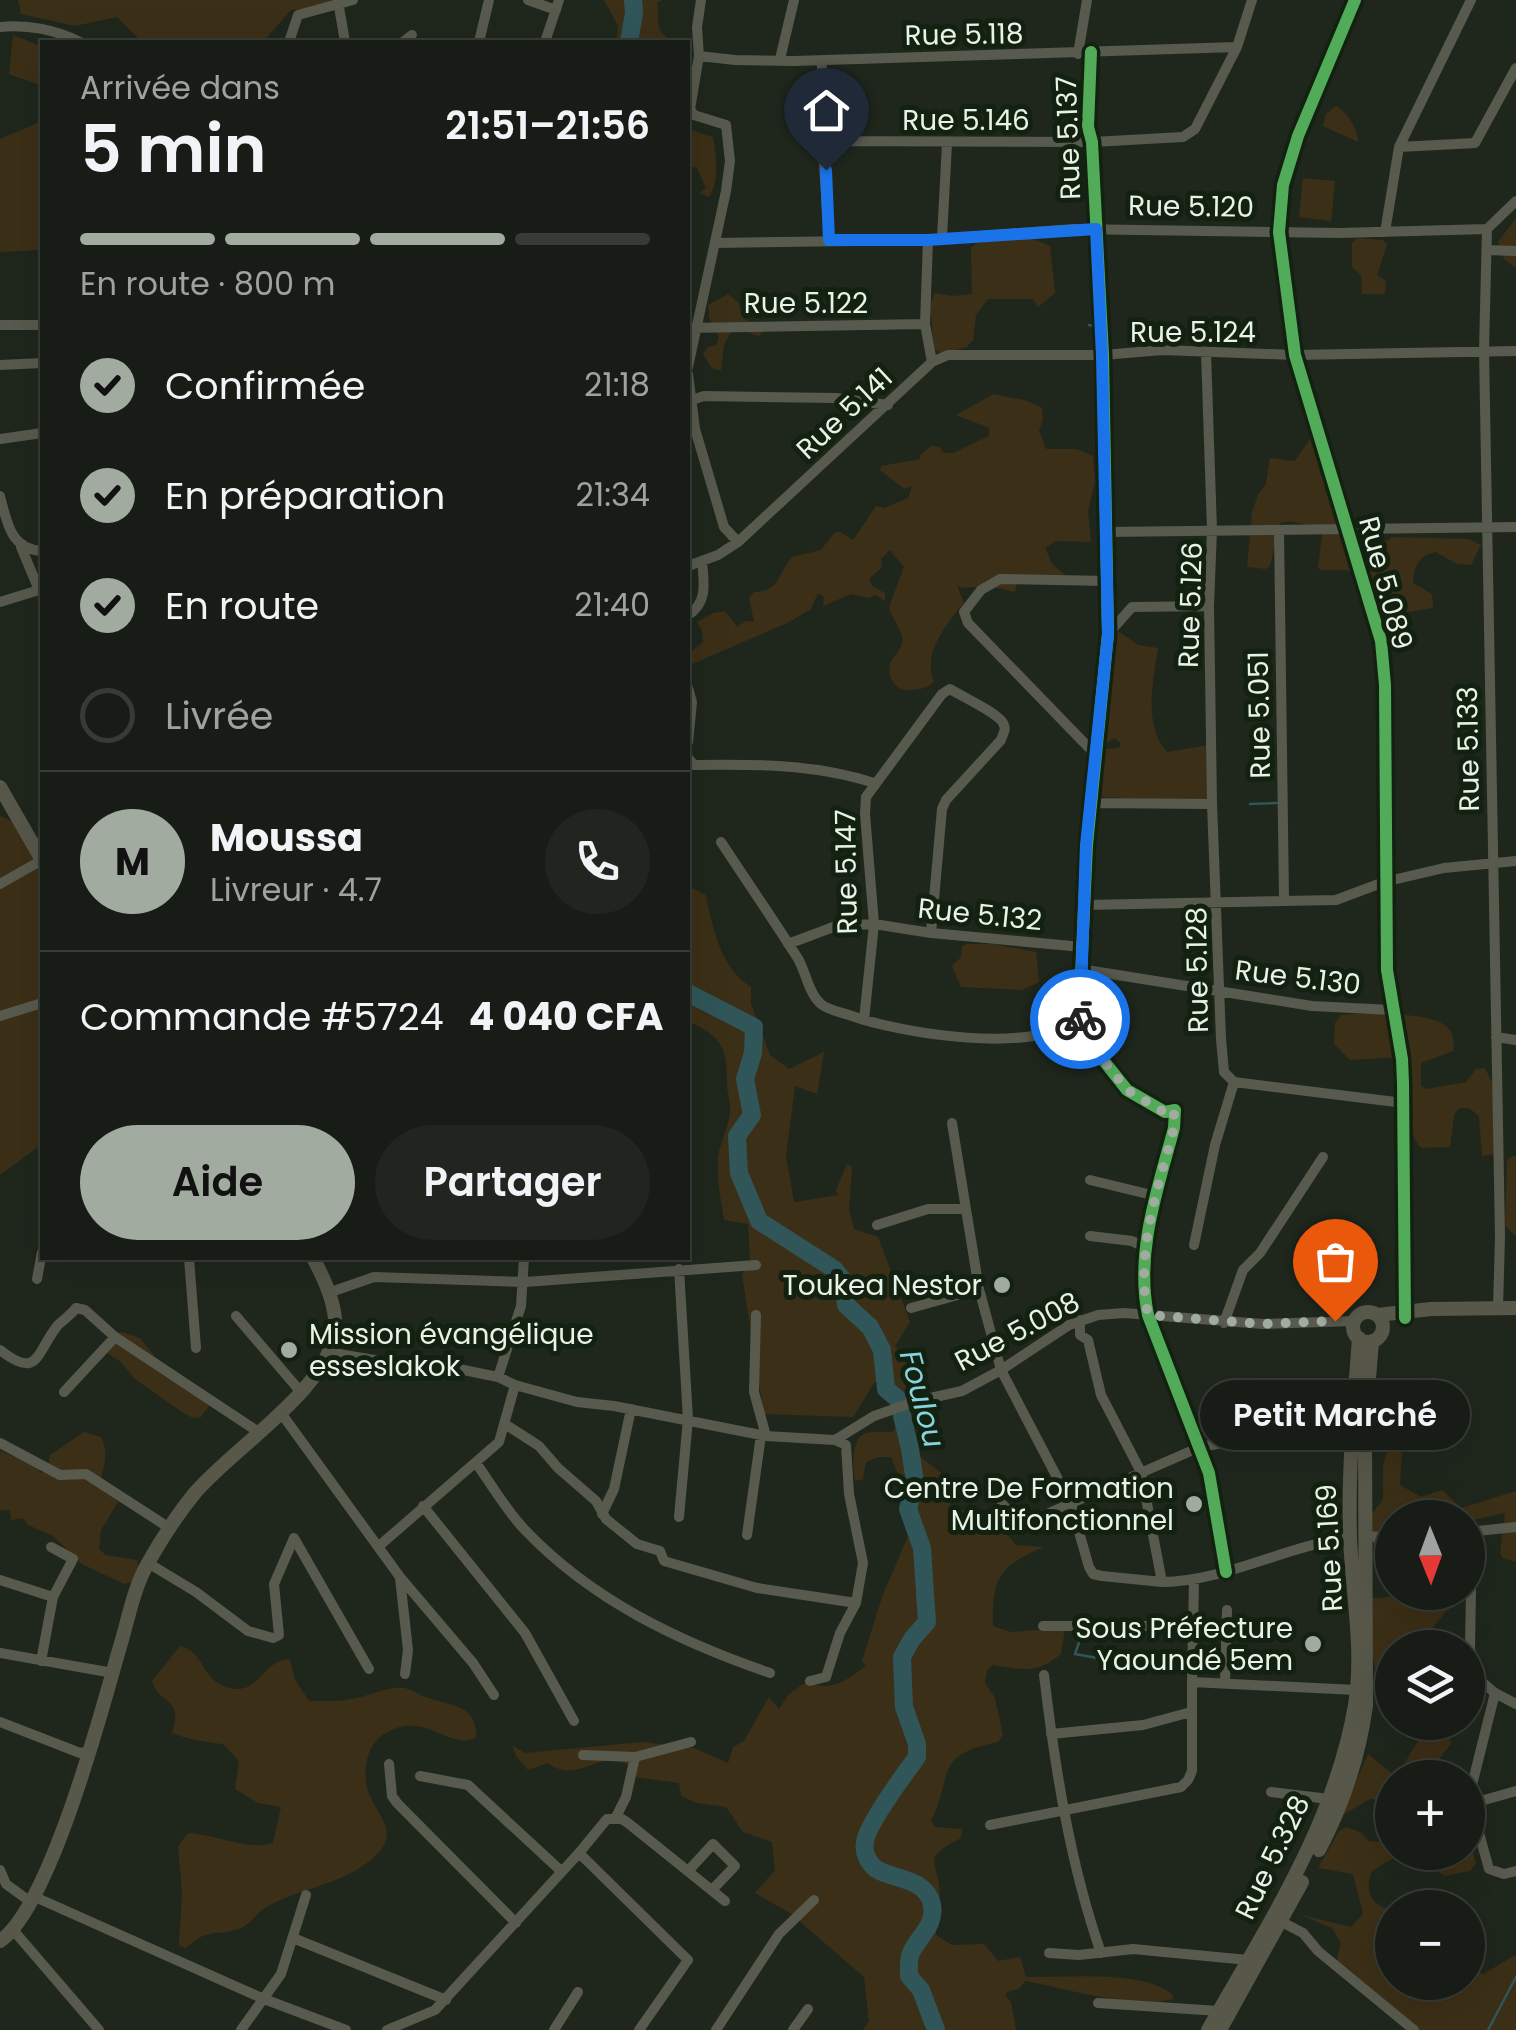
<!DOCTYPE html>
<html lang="fr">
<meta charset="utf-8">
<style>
:root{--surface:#171d16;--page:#20261f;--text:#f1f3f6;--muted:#9ea2a1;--line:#363b35;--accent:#a2aba0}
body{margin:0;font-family:Poppins,sans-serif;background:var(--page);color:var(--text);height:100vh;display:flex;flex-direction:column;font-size:38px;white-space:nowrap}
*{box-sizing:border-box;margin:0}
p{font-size:32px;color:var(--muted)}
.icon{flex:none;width:55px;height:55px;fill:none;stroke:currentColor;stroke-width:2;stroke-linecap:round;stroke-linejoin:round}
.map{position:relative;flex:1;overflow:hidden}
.panel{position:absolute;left:40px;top:40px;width:650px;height:1220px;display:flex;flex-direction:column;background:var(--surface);border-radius:0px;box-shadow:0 10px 40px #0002,0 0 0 2px var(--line)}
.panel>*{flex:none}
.needle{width:65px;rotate:179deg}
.tools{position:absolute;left:1375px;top:1500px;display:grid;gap:20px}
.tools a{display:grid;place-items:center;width:110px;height:110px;border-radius:50%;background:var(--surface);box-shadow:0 10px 40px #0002,0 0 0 2px var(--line);font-size:50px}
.pin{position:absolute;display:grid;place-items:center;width:85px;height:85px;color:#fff;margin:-102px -42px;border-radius:50% 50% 50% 0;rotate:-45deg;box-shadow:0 0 10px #0007}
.pin .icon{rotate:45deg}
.courier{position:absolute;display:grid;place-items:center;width:100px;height:100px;margin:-50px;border:8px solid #1a73e8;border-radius:50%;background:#fff;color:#222;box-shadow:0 2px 12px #0007}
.bubble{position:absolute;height:70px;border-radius:35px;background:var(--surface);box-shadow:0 10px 40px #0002,0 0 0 2px var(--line);font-size:32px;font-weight:600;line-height:70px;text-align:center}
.head em{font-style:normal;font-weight:600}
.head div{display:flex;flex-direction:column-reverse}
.head{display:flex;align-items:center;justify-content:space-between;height:170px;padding:0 40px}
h1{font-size:65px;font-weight:600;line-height:75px}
.bar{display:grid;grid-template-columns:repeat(4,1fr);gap:15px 10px;align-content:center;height:120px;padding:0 40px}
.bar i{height:12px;border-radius:8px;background:var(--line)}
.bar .current{background:var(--accent)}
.bar p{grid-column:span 4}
.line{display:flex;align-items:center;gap:25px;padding:0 40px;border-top:2px solid var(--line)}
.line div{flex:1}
.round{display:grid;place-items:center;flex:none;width:105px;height:105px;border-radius:52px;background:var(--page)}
ol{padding:0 40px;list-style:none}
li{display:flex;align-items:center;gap:30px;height:110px}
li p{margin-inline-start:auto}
li .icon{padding:10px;border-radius:50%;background:var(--accent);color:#111;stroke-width:4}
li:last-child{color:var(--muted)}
li i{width:55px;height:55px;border:5px solid var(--line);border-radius:50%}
.action{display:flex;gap:20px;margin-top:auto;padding:20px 40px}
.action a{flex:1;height:115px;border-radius:60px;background:var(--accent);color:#111;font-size:40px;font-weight:600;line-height:115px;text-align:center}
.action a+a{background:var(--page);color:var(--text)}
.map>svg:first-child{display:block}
.green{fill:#3c2f17}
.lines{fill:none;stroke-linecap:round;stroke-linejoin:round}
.stream{stroke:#30565a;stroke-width:2.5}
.river{stroke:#30565a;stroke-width:18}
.street{stroke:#585a4e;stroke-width:10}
.secondary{stroke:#57584a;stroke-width:14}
.cycleway-casing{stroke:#132110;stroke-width:19}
.cycleway{stroke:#51ab58;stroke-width:12}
.done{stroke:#a2aba0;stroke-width:10;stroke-dasharray:0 18}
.route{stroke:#1a73e8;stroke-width:12}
.poi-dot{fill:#a2aba0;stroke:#132110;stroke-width:4}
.labels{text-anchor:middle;stroke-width:10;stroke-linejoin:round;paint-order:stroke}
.street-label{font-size:28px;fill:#e8f2e6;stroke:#132110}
.poi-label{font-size:28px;fill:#e8f2e6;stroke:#132110;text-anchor:end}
.water-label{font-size:30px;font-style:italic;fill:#87d4de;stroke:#132110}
</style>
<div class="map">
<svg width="1516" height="2030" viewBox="0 0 1516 2030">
<rect width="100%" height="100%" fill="#1f271d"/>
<path class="green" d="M18,0H335L337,6L291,10L263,42H142L117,17L75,26L21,14Z
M604,0H662L657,3C661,22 651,27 673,42H616L618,26Z
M13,35L42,47V86L9,74Z
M1336,106C1346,110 1359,131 1358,142L1323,126L1326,114Z
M42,121V250L0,252V139Z
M688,129L713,137C716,156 720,180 709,197L699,193L706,188L697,168L688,166Z
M1303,178L1335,181L1331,221L1299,217Z
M1516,218V268L1504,259L1498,242Z
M1357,238L1383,240L1387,245L1377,275L1386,281L1385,294H1362L1361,275L1352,267V243Z
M981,239H1033L1050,246L1055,293L1038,307L1033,299H988L976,315L973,340L967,347L941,354L934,348L930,305L935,293L953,296L972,294L971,248Z
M728,294L738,302L743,318L765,330L759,336L733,327L724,345L721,371L712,368L703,354L707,347L716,345L719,337L709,318L708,305Z
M994,394C1014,400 1020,396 1042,408L1043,420L1039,430L1046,449H1077L1093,456L1095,482L1088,511L1091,542L1056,541L1045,548L1053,565L1065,575L1017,584L1015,592L989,586L962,588L957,585L964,603C946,625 922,652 934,682C927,688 922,689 912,690C898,692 887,680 890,665C893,654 905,649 902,636C899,625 891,617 889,607L904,567L890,550L881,559L882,567L869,579L872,586L885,593V601L875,595L868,598L851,594L823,606L824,597L818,593L811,609L789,622L688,666V654L703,642L702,631L697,622L713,613L725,611L737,627L746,621L754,622L749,597L754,592C779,592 778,574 792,557L821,550L834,533L840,532L853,540L876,506L884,508L908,498L912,486L904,489L880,470L881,466L920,459L921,454L931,446L939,447L944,453H953L989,436V428L956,415Z
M1310,439L1314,441L1330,479L1366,538L1387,541L1392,537L1469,539L1481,545L1471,565L1457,564L1436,552C1418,555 1414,567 1413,583L1432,594L1433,608L1389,615L1371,580L1345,570H1321L1318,568L1322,535C1310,525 1295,519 1280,523L1270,566L1266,569L1247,567L1252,512L1258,495L1266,484L1270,458L1295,461Z
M1118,631L1138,645L1158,648C1153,679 1143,727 1167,752L1208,745L1207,801L1100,797L1097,791L1096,755L1102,749L1119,748L1121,744L1115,738L1107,743L1100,740C1106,731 1109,717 1107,707L1096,701L1098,683L1105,680L1110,645Z
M0,816L23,826L42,865L38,878L42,898V1043L40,1044L42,1144L0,1175Z
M688,886L706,895C712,926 721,969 751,987V1004L770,1055L789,1069L824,1052L817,1094L795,1086L786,1156L794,1202L839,1195L836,1190L847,1164L852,1167L849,1210L854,1229L878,1237L910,1322L895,1346L927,1383L930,1392L919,1400L913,1435L916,1453L946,1477L952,1509L988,1513L1016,1545L1044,1547C998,1566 992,1578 993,1626L1011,1632L1065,1628L1061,1654C1037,1674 1023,1670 993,1665L987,1670L985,1683L995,1698L1003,1735L998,1742C933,1755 954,1774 931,1821L935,1827L962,1829L961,1838C920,1859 938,1859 940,1895C940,1909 935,1920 936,1935L952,1945L984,1944L998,1961L1020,1957L1026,1977C1065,1978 1143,1969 1173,1995V1999C1134,2010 1066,1988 1025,1981L1019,1989L1007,1992L1005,1995L1011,2002L1016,2030H863L869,2021L864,1977L790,1913L755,1893L775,1870L772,1842L743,1832L726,1807L697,1803L681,1796L679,1783L626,1776L628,1765C602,1747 577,1786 548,1763L528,1770L516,1756L512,1745L525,1753L643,1742L694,1748L728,1763L733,1747L744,1741L769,1697L779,1709L789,1694L806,1682C834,1692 843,1682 866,1666L862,1661L882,1597L911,1529L910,1504L891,1457H878L866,1462L863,1479L855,1481C853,1468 850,1439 866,1433C872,1431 885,1432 892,1432L918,1400L881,1380L874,1383L853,1417L764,1414L742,1275L750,1260L748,1224L724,1220C721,1200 716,1178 718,1157C720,1142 729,1127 730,1111C731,1101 726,1090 727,1080C727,1044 719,1036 688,1021Z
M967,944H993L1036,952L1039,982L1022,990L961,987L952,966L961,957L962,946Z
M1341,1015C1363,1013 1425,1012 1443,1024C1453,1030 1455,1041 1453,1051L1421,1063V1086L1426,1089L1466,1082L1476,1069L1485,1068L1494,1087V1154L1482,1156L1479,1116L1469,1108H1459L1454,1115L1450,1147L1421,1148C1402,1125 1404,1086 1400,1057L1350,1060L1334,1044L1335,1023Z
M1513,1156H1516V1236L1505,1226L1507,1160Z
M122,1332L140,1338L160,1363L209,1398V1406L201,1417L193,1418L185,1414L135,1379L121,1362L107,1353L114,1333Z
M84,1432L101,1437C109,1451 104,1468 99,1484L118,1502L101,1530L99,1548L105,1555L137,1560L139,1568L132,1582L124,1584L82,1564L53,1536L28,1525L23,1518L11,1520L10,1510H0V1451L33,1464L41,1473L48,1468L50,1455Z
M1388,1447L1402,1453L1400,1485L1421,1497L1442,1490L1461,1508L1516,1491V1562L1503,1558L1500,1553L1505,1513L1468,1521V1518H1392V1546H1374L1365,1522L1383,1500V1466Z
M1435,1593H1461L1417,1647L1392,1648V1674L1375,1668L1362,1607L1366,1599Z
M180,1646C207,1652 200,1685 235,1689C260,1691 265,1659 290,1659L295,1680L309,1701C325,1701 342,1702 357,1698C370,1695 383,1689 396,1688C409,1686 415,1693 426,1697C447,1706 478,1703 476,1737C453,1753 424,1708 384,1734C365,1746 361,1776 370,1796C378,1815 397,1831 380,1851C350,1885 301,1886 265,1908C256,1913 251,1924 241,1928C218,1937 207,1927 186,1948L179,1945L182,1892L178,1846L188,1833C216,1834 245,1851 273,1843L281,1807L258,1803L235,1789L239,1761L223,1744C210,1743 183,1738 172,1733C184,1695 160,1707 152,1681Z
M1423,1723H1447L1451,1744L1425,1777L1392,1778V1802L1370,1799L1341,1816L1368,1754L1394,1775L1403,1766L1424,1730Z
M1346,1827L1360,1832L1369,1841L1392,1843V1852H1468V1835L1476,1863L1470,1871L1445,1876L1423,1863L1398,1855L1372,1871C1364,1890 1370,1906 1392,1910V1982H1468V1959L1475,1971L1483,1974L1516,1955V2030H1418L1336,1963L1341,1943L1332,1928L1301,1915L1351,1927L1363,1914L1353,1874L1318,1868L1339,1831Z"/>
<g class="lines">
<path class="stream" d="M1089,325L1098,327
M1250,804L1277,803
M1087,1621L1104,1620
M1084,1628L1075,1654L1097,1658
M1488,2030L1516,1977"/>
<path class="river" d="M629,42L634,13L633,0
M688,993L754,1027L753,1053L745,1079L752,1115L737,1136L739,1173L759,1221L834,1269L843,1280L846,1305L870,1327L882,1350L886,1389L898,1399L910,1449L915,1482L908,1509L922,1548L927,1622L912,1639L902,1657L904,1707L917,1744V1757C906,1772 867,1824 865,1842C863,1852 868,1863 876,1869C894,1880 927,1878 932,1905C936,1925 918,1937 911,1953C908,1960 909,1969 909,1976L921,1990L936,2030"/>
<path class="street" d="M528,0L556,10
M701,0L697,27L699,56L735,60L794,61L1237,47L1252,0
M338,1L345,42
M0,27C27,24 57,30 80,42
M289,42L298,15L353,0
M403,42L412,35
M479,42L489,0
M545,42L559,0
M1091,52L1088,127L1092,142L1103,355L1108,634L1087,845L1079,1019L1088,1041L1127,1090L1165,1112L1175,1110L1174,1128C1158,1188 1135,1252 1148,1315L1209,1473L1226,1572
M1078,54L1087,0
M780,59L794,0
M822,61L821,119L829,240
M823,141L1092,142L1183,137L1195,129L1237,47
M1399,147L1471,0
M1385,232L1399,147L1475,143L1516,68
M942,238L947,143
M715,243L928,240L1074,229L1340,233L1487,229
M1487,250L1516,251
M0,325H42
M688,328L925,324
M1206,353L1212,530L1209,606L1212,804
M932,362L948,355H1103L1163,350L1295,355L1516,351
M0,365L42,363
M688,367L726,191L730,161L726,125L694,115L690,109L699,56
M688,374L695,429L724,527L738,542
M689,401L704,396L836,398L888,405
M0,439L42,433
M0,496C7,522 10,549 42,551
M1279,530L1284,899
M1107,532L1516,527
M688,566L718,555L738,542L932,362L925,324L928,240
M0,602L39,590L21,547
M688,615C708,603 704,582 702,561
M1109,633L1132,607L1209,606
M688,688L692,702L688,742
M1094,753L968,623L964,612L981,590L1000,579L1108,581
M688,758L694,765C754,764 817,764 874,783
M1091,803L1212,804L1221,1039L1224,1072L1234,1082L1404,1103
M721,842C746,880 772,918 797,957C806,971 808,993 821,1004C828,1010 840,1012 849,1015C902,1034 1033,1055 1079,1019
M0,884L42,860
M1084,905L1336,900L1384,882L1444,868L1516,861
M788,944L836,926L874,924L931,933L1082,947
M1080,969L1312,1006L1391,1010
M0,1016L42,1003
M864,1020L874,924L865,814L866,797L942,694L950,689C961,696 998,713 1003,723C1007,730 1003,733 1001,740L946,800L942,809L931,933
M1496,1037L1516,1040
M952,1123L979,1289L1001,1370L1071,1504L1089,1567L1093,1574L1102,1576L1162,1582
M1090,1180L1156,1196
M877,1225L928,1209H964
M1090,1236L1132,1241L1146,1248
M1194,1245L1215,1145L1234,1082
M189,1258L196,1348
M37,1279L42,1252
M328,1293L374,1277L525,1282L756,1265
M911,1308L979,1289
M1498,1309L1500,1236L1484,350L1487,229L1516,201
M756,1315L754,1392L766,1436
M236,1316L300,1391
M1080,1320V1335L1088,1340L1101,1395L1141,1472L1162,1582C1228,1581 1286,1545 1350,1538
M1224,1323L1243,1270L1260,1253L1323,1157
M0,1350C39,1381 36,1352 58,1325C64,1319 71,1315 76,1308L85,1310L115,1337L257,1431
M327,1352L392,1363L449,1367L498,1377L515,1385L577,1402L614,1406L766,1436L835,1440L874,1416L917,1401L962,1391L1001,1370L1069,1325L1098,1315L1124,1313L1263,1324L1354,1321
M498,1377L521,1306L524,1258
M64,1392L115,1337
M281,1413L400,1577L473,1663L494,1695
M505,1424L539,1446L558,1468L596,1501L606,1519L637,1544L660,1551L664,1561L757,1588L856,1603
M0,1443L60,1475L86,1474L171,1529
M476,1463C492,1485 507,1512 526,1531C593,1601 680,1642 770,1673
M1002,1504L1014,1516L1033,1520L1200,1447L1285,1432L1352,1430
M423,1506L525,1633L574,1721
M602,1514L614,1489L631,1409
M679,1517L688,1419L679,1269
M1468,1532L1516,1527
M1472,1532L1470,1648L1474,1675L1495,1693L1516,1704
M747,1535L761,1435
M1364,1537L1392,1536
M379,1546L499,1442L515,1385
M148,1563L196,1592L248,1631L273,1638L279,1635L274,1584L294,1538L369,1669
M400,1578L408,1650L405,1674
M0,1580L53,1597
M1194,1580L1192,1682L1356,1690
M1043,1626H1191
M0,1653L113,1673
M41,1661L53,1597L73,1559L51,1547
M1044,1675C1055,1768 1070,1864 1101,1953
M810,1681L826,1677L840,1633L856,1603L863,1563L849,1494L846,1445L835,1440
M1225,1682L1227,1610
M1495,1693L1469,1797L1489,1869L1504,1874L1516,1871
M0,1722L80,1753L87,1752
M1051,1734L1143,1725L1191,1712
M583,1755L635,1757
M389,1764L392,1796L397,1803L516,1923
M420,1776L468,1785L561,1871
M1271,1792L1329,1799
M1470,1804L1516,1791
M615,1819L626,1797L635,1757L691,1742
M990,1825L1181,1787L1188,1780L1192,1771V1682
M579,1853L688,1960L639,2030
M0,1870L6,1884L32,1903
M689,1870L713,1844L735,1866L712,1890
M35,1897L264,1999L346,2030
M1280,1921L1303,1933L1318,1951L1414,2030
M14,1931L99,2030
M293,1938L446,2000
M1049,1953L1079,1955L1133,1949L1248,1960
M1098,2003L1219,2011
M241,2030L281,1974L306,1895
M387,2030L435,2010L579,1853L607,1819H622L628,1823L725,1901
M554,2030L578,1992
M716,2030L779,1934L814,1900
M793,2030L808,2009"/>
<path class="secondary" d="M1355,0L1298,136L1283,185L1279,232L1295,355L1381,641L1385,685L1387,970L1402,1059L1403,1083L1405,1318
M0,787L42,860
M1353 1327a15 15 0 1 1 30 0a15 15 0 1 1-30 0Z
M1377,1315L1431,1309L1516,1308
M1319,1850C1343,1805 1359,1756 1366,1706L1365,1428L1372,1341
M0,1941C50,1907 101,1713 119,1650C128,1621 133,1589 148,1563C161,1540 177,1515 194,1494C231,1449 330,1389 335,1329C337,1305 324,1278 313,1258
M1208,2030C1267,1926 1335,1824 1355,1705C1364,1649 1352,1593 1350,1537C1348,1470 1354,1404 1359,1338
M1220,2030L1302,1882"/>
<defs>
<path id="cycleway" d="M1355,0L1298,136L1283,185L1279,232L1295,355L1381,641L1385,685L1387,970L1402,1059L1403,1083L1405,1318
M1091,52L1088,127L1092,142L1103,355L1108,634L1087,845L1079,1019L1088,1041L1127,1090L1165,1112L1175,1110L1174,1128C1158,1188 1135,1252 1148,1315L1209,1473L1226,1572"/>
</defs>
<use href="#cycleway" class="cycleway-casing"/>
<use href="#cycleway" class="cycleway"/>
</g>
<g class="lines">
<path class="done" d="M1080,1019L1088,1041L1127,1090L1164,1112L1174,1110V1128C1158,1188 1135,1252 1148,1315L1262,1324L1335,1321"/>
<path class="route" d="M826,170L829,240H928L1096,229L1102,356L1108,634L1086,845L1080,1019"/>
</g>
<g class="poi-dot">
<circle cx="1002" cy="1285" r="10"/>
<circle cx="289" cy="1350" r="10"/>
<circle cx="1194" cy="1504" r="10"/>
<circle cx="1313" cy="1644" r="10"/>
</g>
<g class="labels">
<g class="street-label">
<text transform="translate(964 34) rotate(-1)" y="10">Rue 5.118</text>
<text x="966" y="130">Rue 5.146</text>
<text transform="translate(1068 138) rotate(-92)" y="10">Rue 5.137</text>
<text transform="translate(1191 206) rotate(1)" y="10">Rue 5.120</text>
<text x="806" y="313">Rue 5.122</text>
<text x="1193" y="342">Rue 5.124</text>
<text transform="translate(844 413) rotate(-43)" y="10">Rue 5.141</text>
<text transform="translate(1386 583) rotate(75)" y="10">Rue 5.089</text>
<text transform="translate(1190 605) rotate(-88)" y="10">Rue 5.126</text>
<text transform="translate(1259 715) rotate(-91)" y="10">Rue 5.051</text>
<text transform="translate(1468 749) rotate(-91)" y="10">Rue 5.133</text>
<text transform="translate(846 872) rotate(-91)" y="10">Rue 5.147</text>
<text transform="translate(980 914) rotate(6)" y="10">Rue 5.132</text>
<text transform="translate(1197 970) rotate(-91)" y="10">Rue 5.128</text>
<text transform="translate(1298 977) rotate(7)" y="10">Rue 5.130</text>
<text transform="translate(1017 1331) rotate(-28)" y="10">Rue 5.008</text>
<text transform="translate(1329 1548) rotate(-93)" y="10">Rue 5.169</text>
<text transform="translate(1272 1857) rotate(-64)" y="10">Rue 5.328</text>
</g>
<g class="poi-label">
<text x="982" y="1295">Toukea Nestor</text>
<text x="309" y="1344" text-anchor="start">Mission évangélique<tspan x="309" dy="32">esseslakok</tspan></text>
<text x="1174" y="1498">Centre De Formation<tspan x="1174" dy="32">Multifonctionnel</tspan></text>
<text x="1293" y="1638">Sous Préfecture<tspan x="1293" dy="32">Yaoundé 5em</tspan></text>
</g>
<g class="water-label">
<text transform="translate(922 1399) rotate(75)" y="10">Foulou</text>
</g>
</g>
</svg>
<div class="tools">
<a><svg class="needle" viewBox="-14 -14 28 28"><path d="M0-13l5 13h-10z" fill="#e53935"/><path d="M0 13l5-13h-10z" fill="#9ea2a1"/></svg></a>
<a><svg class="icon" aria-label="layers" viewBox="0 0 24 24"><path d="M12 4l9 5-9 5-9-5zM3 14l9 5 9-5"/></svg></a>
<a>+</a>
<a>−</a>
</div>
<div class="pin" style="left:1335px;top:1321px;background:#ea580c"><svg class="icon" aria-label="bag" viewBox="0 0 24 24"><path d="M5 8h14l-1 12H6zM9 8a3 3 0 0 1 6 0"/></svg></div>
<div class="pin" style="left:826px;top:170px;background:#1f2937"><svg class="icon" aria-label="home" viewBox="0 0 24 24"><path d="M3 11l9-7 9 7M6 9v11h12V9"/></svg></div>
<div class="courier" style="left:1080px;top:1019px"><svg class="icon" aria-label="bike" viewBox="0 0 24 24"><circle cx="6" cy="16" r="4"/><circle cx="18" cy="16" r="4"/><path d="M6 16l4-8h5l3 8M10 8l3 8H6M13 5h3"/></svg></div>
<div class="bubble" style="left:1200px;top:1380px;width:270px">Petit Marché</div>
<section class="panel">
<div class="head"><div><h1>5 min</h1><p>Arrivée dans</p></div><em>21:51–21:56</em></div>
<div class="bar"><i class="current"></i><i class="current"></i><i class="current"></i><i></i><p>En route · 800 m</p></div>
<ol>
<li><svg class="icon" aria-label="check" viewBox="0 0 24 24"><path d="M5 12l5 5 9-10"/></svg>Confirmée<p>21:18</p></li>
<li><svg class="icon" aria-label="check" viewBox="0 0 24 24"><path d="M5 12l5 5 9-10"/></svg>En préparation<p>21:34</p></li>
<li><svg class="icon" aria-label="check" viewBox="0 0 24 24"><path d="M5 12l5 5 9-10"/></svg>En route<p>21:40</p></li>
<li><i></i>Livrée</li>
</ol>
<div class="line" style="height:180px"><b class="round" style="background:var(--accent);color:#111">M</b><div><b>Moussa</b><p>Livreur · 4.7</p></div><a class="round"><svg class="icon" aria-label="phone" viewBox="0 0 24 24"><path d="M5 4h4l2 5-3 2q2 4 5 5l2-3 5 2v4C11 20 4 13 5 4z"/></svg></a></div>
<div class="line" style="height:130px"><div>Commande #5724</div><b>4 040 CFA</b></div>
<div class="action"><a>Aide</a><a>Partager</a></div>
</section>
</div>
